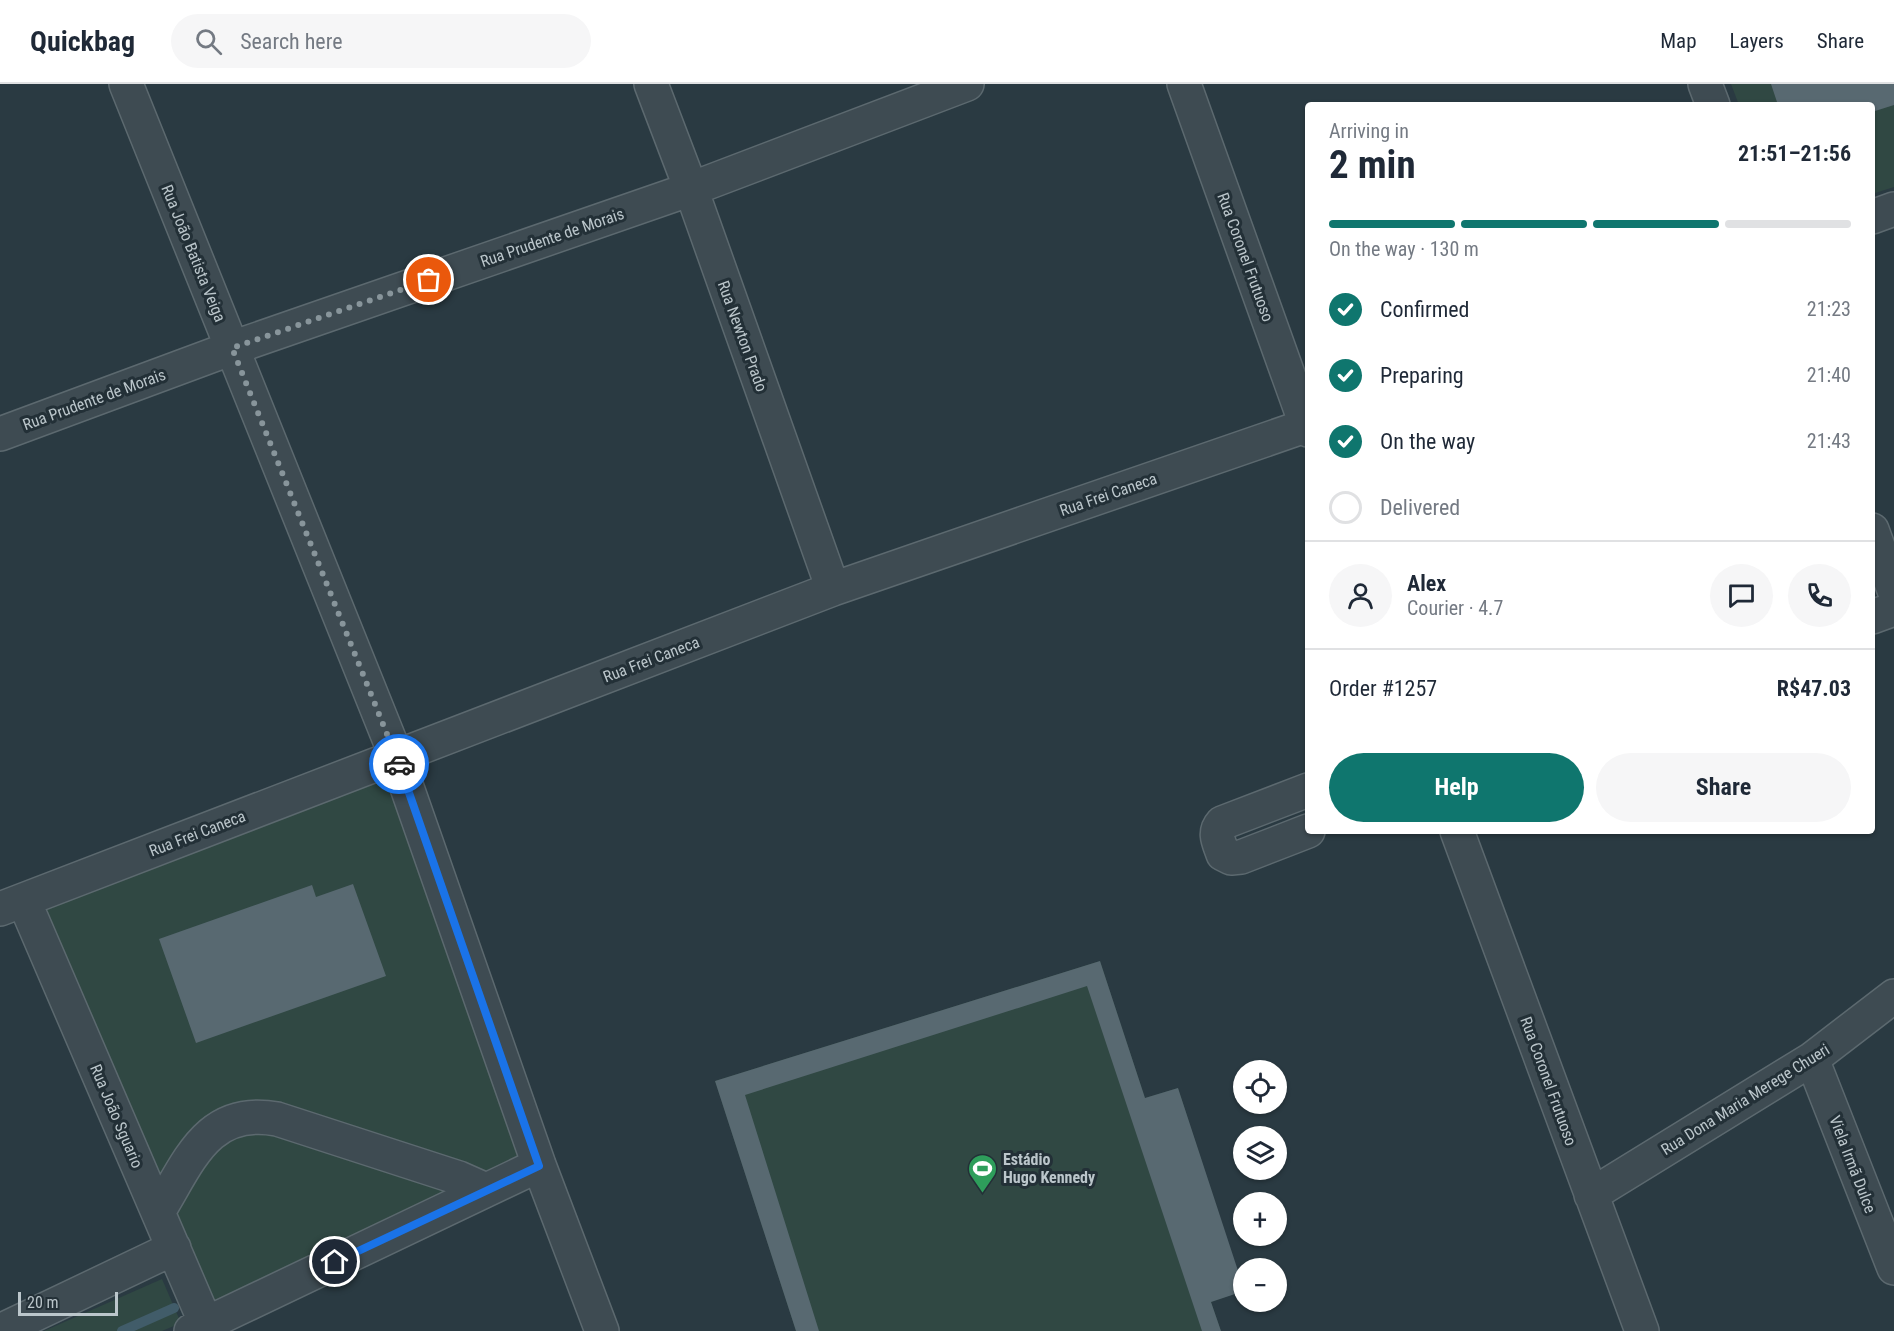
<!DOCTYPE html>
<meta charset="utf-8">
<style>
:root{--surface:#fff;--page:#f6f6f7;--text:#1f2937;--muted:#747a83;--line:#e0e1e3;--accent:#0f766e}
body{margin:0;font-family:"Roboto Condensed",sans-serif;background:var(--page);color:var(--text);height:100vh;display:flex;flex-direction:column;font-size:22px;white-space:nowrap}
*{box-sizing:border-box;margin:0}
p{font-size:20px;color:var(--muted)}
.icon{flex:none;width:33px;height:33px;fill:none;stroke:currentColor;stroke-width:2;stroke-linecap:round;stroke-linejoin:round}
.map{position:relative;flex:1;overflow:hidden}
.sheet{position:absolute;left:1305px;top:18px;width:570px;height:732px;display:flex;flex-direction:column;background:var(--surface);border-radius:6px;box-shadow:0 2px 4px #0004}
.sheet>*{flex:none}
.fabs{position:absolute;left:1233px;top:976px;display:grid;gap:12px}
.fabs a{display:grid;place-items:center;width:54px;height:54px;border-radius:50%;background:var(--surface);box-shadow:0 2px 4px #0004;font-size:30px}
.scale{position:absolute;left:18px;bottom:15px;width:100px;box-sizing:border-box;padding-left:6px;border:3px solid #bbc6cb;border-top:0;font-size:16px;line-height:21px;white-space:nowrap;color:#bbc6cb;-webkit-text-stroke:4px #233037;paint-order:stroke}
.pin{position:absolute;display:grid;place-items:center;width:51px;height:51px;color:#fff;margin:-26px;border:3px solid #fff;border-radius:50%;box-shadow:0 2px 6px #0007}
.courier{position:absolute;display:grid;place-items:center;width:60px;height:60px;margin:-30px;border:4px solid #1a73e8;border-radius:50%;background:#fff;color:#222;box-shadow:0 2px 8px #0007}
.overview em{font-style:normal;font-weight:700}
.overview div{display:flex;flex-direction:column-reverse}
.overview{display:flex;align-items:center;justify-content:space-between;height:102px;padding:0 24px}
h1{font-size:39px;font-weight:700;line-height:45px}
.bar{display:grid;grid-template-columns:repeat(4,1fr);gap:9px 6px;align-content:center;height:72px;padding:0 24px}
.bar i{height:8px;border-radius:4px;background:var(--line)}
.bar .current{background:var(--accent)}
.bar p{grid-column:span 4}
.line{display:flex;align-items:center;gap:15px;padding:0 24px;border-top:2px solid var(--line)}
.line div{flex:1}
.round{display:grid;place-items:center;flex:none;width:63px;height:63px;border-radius:32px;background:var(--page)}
ol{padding:0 24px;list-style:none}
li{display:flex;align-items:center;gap:18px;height:66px}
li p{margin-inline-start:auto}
li .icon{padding:6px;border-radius:50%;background:var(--accent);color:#fff;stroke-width:4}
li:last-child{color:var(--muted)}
li i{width:33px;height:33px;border:3px solid var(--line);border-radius:50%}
.action{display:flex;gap:12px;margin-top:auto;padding:12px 24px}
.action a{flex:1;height:69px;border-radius:36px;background:var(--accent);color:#fff;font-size:24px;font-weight:700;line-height:69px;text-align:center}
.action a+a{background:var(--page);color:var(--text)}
header{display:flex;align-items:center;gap:36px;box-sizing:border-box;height:84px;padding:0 30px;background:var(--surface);border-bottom:2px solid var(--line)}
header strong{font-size:28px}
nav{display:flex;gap:33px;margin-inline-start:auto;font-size:21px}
.search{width:420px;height:54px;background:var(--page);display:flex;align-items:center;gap:15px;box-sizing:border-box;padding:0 21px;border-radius:33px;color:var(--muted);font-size:22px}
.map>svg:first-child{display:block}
.green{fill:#304843}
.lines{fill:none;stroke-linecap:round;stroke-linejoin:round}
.stream{stroke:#415c69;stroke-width:10}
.building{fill:#586971}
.minor-casing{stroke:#5c696f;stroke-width:36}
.minor{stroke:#3e4b52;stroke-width:33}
.done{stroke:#88959b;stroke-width:6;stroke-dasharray:0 10.8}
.route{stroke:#1a73e8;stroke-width:8}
.labels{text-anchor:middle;stroke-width:6;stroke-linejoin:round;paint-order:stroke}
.street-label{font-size:16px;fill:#bbc6cb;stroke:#233037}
.poi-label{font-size:16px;font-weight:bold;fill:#bbc6cb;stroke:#233037;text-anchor:start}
</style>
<header>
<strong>Quickbag</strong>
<div class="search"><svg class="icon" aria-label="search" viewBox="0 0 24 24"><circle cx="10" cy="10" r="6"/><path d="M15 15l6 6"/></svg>Search here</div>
<nav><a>Map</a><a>Layers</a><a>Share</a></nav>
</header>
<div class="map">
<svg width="1894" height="1247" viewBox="0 0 1894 1247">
<rect width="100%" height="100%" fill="#2a3a42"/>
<path class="green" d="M1731,0H1894V103L1872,110V21H1739Z
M386,688L535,1079L204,1232L31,817Z
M1100,877L1145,1014L1178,1004L1243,1205V1207L1211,1218L1221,1247H796L715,997Z
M162,1195L181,1239L162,1247H44Z"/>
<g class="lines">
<path class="stream" d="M122,1247L174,1224"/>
</g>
<path class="building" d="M1771,0H1894V21L1872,28V21H1778Z
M353,800L386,892L196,959L159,855L312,801L316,813Z
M1100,877L1145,1014L1178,1004L1244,1205V1207L1211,1218L1221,1247H1202L1087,902L745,1011L819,1247H796L715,997Z"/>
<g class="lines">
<defs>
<path id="minor" d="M126,0L396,672L539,1081L602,1247
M651,0L691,105L833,505
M1184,0L1308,346
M1705,0L1713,21
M1872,133L1894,125
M0,350L232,264L691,105L967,0
M1872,446L1894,506
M1872,533L1894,525
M1308,706L1222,739C1213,749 1219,758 1223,770L1231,774L1241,773L1308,747
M1457,747L1642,1247
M24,817L209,1247
M0,825L833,505L1308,341
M1812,975L1894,1184
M1591,1111L1812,975L1894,912
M158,1128C189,1078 207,1022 277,1035L459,1094L486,1106
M0,1247L174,1164
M191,1247L539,1081"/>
</defs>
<use href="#minor" class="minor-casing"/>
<use href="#minor" class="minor"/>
</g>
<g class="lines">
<path class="done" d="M399,680L232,264L429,196"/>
<path class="route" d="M335,1178L539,1082L399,680"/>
</g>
<defs>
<symbol id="stadium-pin" viewBox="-11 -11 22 30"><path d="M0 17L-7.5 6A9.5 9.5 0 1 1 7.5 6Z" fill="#2e9e5b" stroke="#233037"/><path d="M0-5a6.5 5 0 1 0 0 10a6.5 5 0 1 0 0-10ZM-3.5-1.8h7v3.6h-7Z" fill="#fff"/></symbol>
</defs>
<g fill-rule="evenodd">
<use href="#stadium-pin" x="966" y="1068" width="33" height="45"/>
</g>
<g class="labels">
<g class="street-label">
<text transform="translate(552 153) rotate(-19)" y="6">Rua Prudente de Morais</text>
<text transform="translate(194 169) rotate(68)" y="6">Rua João Batista Veiga</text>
<text transform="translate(1246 173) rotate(70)" y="6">Rua Coronel Frutuoso</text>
<text transform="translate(743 252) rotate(70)" y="6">Rua Newton Prado</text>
<text transform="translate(94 315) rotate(-20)" y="6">Rua Prudente de Morais</text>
<text transform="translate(1108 410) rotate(-19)" y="6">Rua Frei Caneca</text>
<text transform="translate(651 575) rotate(-21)" y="6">Rua Frei Caneca</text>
<text transform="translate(197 749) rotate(-21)" y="6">Rua Frei Caneca</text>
<text transform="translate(1549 997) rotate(70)" y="6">Rua Coronel Frutuoso</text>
<text transform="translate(1745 1015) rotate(-32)" y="6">Rua Dona Maria Merege Chueri</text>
<text transform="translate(117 1032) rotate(67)" y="6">Rua João Sguario</text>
<text transform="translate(1853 1080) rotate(69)" y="6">Viela Irmã Dulce</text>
</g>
<g class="poi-label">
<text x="1003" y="1081">Estádio<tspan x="1003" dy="18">Hugo Kennedy</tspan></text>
</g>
</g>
</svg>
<div class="fabs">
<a><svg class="icon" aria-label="locate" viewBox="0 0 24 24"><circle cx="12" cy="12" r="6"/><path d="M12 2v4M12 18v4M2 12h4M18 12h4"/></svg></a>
<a><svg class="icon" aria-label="layers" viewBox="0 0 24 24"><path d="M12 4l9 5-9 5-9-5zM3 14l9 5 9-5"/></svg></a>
<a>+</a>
<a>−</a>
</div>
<div class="scale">20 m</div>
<div class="pin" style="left:429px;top:196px;background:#ea580c"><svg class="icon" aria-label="bag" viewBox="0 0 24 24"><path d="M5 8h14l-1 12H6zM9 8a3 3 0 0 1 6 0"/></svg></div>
<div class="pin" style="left:335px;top:1178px;background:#1f2937"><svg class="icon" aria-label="home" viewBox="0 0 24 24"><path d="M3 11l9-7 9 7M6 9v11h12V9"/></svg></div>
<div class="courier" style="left:399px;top:680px"><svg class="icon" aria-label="car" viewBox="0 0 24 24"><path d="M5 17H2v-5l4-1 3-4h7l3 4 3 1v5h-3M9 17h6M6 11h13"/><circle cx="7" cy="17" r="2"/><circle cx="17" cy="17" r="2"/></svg></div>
<section class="sheet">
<div class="overview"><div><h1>2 min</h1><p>Arriving in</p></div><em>21:51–21:56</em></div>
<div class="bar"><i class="current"></i><i class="current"></i><i class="current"></i><i></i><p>On the way · 130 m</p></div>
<ol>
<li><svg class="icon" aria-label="check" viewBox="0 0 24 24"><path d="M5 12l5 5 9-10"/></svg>Confirmed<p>21:23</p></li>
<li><svg class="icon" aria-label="check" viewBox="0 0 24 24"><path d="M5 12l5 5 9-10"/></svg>Preparing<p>21:40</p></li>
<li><svg class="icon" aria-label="check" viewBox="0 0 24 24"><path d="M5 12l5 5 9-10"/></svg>On the way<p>21:43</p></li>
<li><i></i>Delivered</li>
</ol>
<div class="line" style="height:108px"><a class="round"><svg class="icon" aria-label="person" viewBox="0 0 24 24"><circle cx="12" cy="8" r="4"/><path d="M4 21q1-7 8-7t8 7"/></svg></a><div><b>Alex</b><p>Courier · 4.7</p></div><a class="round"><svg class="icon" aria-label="chat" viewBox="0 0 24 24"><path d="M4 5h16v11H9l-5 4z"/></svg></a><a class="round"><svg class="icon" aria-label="phone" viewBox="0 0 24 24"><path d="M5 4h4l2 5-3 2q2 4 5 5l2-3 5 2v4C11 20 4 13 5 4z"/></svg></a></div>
<div class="line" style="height:78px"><div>Order #1257</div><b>R$47.03</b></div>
<div class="action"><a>Help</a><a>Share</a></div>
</section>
</div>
